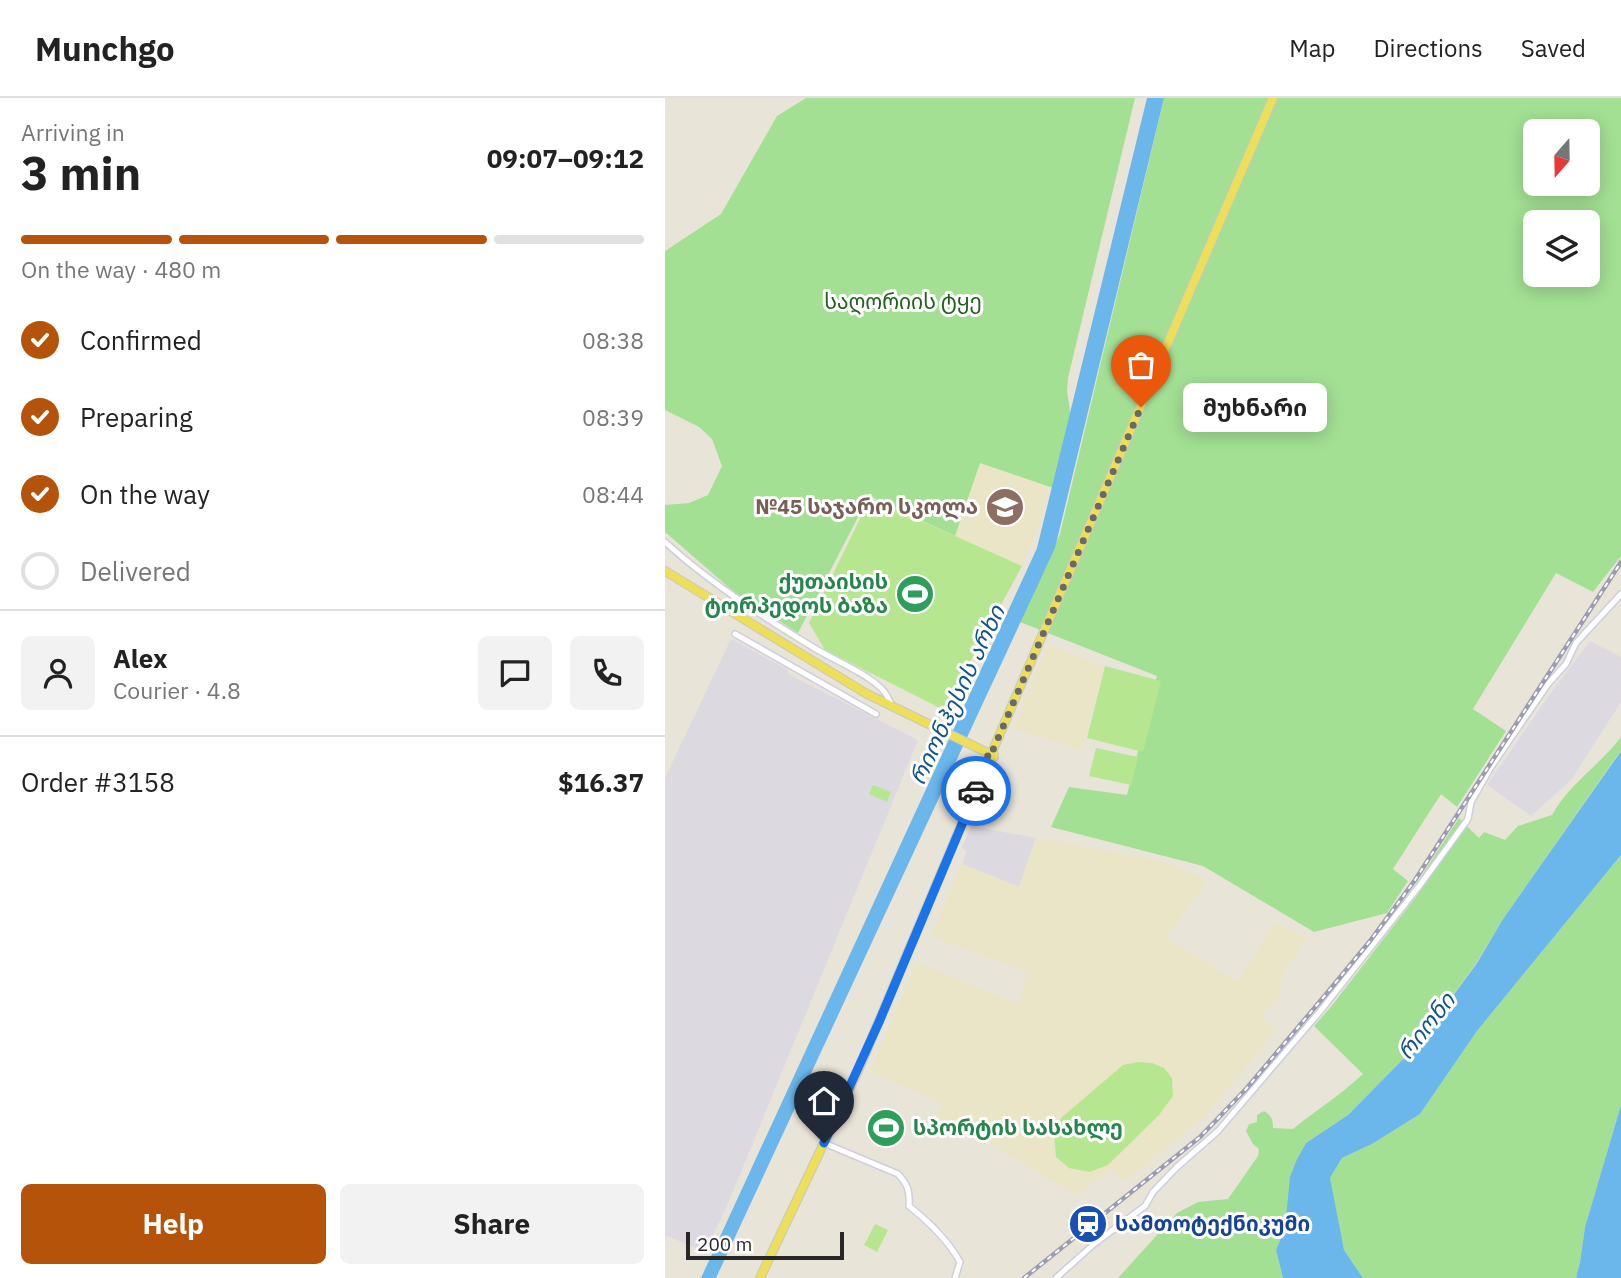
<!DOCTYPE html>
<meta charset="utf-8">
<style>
:root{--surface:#fff;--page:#f2f2f2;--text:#222;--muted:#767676;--line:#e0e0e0;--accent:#b45309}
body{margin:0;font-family:"IBM Plex Sans","Noto Sans Georgian",sans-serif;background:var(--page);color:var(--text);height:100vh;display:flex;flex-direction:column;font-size:26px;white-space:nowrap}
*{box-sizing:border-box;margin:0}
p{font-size:23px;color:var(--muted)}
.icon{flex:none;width:38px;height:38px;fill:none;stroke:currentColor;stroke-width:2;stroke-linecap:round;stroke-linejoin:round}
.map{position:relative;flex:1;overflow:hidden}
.details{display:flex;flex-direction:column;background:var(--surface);width:665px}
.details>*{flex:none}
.needle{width:46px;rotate:200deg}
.fabs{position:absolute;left:858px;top:21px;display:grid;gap:14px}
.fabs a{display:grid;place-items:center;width:77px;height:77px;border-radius:10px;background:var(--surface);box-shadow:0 4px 18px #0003;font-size:35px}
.scale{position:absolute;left:21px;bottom:18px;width:158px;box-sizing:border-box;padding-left:7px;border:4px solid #272727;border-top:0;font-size:19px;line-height:24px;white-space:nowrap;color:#272727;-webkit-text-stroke:5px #fff;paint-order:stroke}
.pin{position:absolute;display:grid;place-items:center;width:60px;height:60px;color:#fff;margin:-72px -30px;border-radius:50% 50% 50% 0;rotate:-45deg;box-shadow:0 0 7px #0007}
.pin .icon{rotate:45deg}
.courier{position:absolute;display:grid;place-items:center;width:70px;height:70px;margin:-35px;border:5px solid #1a73e8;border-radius:50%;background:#fff;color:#222;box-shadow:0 2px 9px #0007}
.bubble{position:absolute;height:49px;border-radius:10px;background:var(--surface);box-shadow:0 4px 18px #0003;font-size:23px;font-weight:700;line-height:49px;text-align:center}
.summary em{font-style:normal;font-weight:700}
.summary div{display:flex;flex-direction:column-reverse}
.summary{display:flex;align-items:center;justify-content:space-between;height:119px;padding:0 21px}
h1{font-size:46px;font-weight:700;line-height:52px}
.bar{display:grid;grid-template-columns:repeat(4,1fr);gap:10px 7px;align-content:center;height:84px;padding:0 21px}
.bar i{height:9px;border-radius:5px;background:var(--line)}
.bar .active{background:var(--accent)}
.bar p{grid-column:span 4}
.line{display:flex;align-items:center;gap:18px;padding:0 21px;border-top:2px solid var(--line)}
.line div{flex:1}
.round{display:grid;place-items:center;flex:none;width:74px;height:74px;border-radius:10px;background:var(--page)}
ol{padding:0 21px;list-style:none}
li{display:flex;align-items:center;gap:21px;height:77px}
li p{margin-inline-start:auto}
li .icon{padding:7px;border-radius:50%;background:var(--accent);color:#fff;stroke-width:4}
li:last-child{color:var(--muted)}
li i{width:38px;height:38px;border:4px solid var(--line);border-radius:50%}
.cta{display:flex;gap:14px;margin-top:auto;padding:14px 21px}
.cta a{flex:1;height:80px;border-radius:10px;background:var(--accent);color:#fff;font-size:28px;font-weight:700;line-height:80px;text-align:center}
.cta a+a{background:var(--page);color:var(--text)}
header{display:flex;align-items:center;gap:42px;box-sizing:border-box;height:98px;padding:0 35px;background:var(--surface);border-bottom:2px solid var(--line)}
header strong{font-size:33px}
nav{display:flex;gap:38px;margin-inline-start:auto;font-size:24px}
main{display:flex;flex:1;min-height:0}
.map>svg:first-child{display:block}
.industrial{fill:#dcd9e1}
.education{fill:#ebe5c7}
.green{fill:#a3e094;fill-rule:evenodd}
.pitch{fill:#b6e790}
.water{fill:#6bb7eb}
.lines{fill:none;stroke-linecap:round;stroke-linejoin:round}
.street-casing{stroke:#cdcee0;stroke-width:8}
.primary-casing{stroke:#c7c7c7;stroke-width:10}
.street{stroke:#fff;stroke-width:5}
.primary{stroke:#eddf59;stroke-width:8}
.rail-casing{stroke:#9b9bb1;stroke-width:4.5}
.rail{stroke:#fff;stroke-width:2;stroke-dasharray:5;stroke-linecap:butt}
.done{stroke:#6b6965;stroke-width:7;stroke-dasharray:0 12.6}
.route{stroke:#1a73e8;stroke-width:9}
.labels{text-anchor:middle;stroke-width:6;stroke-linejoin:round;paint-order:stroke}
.park-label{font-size:21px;fill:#1f601a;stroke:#fff}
.education-label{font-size:21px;font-weight:bold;fill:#785e54;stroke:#fff;text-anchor:end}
.leisure-label{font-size:21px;font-weight:bold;fill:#27864d;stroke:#fff;text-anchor:end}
.transit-label{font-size:21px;font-weight:bold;fill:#164399;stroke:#fff;text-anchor:start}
.water-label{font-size:23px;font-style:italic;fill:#105291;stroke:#fff}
</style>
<header>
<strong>Munchgo</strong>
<nav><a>Map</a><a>Directions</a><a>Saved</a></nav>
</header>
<main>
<section class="details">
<div class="summary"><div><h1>3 min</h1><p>Arriving in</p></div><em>09:07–09:12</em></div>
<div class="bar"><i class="active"></i><i class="active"></i><i class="active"></i><i></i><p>On the way · 480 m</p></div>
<ol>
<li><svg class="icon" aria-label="check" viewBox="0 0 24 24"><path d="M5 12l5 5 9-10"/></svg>Confirmed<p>08:38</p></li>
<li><svg class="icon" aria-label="check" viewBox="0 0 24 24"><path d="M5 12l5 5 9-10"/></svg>Preparing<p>08:39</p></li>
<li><svg class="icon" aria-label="check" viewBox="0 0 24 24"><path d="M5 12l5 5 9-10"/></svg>On the way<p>08:44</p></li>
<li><i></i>Delivered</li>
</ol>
<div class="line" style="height:126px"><a class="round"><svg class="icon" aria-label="person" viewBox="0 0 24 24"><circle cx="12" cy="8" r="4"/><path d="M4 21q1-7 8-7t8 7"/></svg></a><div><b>Alex</b><p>Courier · 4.8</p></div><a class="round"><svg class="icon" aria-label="chat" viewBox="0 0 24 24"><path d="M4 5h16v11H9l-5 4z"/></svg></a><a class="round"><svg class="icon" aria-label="phone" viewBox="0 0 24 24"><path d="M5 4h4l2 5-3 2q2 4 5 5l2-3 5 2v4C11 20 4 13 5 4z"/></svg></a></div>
<div class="line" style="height:91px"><div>Order #3158</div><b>$16.37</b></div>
<div class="cta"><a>Help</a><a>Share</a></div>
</section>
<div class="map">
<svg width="956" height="1180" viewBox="0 0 956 1180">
<rect width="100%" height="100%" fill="#e9e4d8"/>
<path class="industrial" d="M66,541L123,572V576L253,642L64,1103L40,1154L0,1137V680Z
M925,543L956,559V604L906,682L866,718L822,687L883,599Z
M306,728L371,740L354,789L297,766L302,753L297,750Z"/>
<path class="education" d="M315,365L384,389L374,429L357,468L290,438Z
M383,547L439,568L417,652L348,631Z
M371,740L497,763L542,782L501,840L572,884L611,825L642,840L618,874L613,899L595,918L612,931L539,1019L459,1084L447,1071L411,1097L284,1021L273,1025L269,1024L278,1005L205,974L251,864L353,906L363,874L266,838L297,766L354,789Z"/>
<path class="green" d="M141,0H470L403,280L402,293L406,319L388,390L315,365L290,438L204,398L133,535L68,493L0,434V407L24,405L43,397L57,368L47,341L34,329L0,312V153L56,116L112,18Z
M499,0H956V458L928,494L891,475L808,611L841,633L792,709L776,696L728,771L743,783L722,815L649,834L538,768L386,729L404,689L462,697L492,578L355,524L395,436ZM870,33H922V86H870ZM870,124H922V177H870Z
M956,639V652L838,821L812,864L752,947L683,1017L641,1045L632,1061L620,1130L611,1152L618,1180H453L512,1115L533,1104L563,1101L593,1058L594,1051L588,1046L581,1033L584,1026L592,1024V1017L599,1013C607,1018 608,1022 608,1030L628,1031C651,1012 677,996 698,976L649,928L665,910L754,795L750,788L794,720L814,740L819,734L840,742L853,728L887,717C904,686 935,667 956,639Z
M956,757V1007L920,1129L915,1164L911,1180H698L679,1152L669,1109L665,1080L677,1060L707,1046L755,1016L812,933Z"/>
<path class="pitch" d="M205,400L357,468L279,612L160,552L144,525Z
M440,568L496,583L478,654L422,640Z
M431,650L473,659L466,687L424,678Z
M208,687L226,694L222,704L204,696Z
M473,964L487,965L499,970L507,980L508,998L494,1017L443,1067L425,1074L404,1070L391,1059L389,1037L396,1020L458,967Z
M210,1126L223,1132L212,1154L199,1147Z"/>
<path class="water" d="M482,0H499L390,450L51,1180H36L372,450Z
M956,653V757L812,933L755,1016L707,1046L677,1060L665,1080L679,1152L698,1180H618L611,1152L620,1130L625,1079L632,1061L641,1045L683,1017L752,947L812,865L838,821Z
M956,1007V1180H911L915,1164L920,1129Z"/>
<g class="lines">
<defs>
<path id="street" d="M0,444C44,484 95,517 146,548C168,562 196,572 216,590C221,595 224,601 227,608
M70,536L211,616
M159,1045L233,1076C243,1087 245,1093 244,1108C264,1124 283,1142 295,1164L290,1180
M391,1180L429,1146L480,1108L488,1094L512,1069L553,1033L657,911L755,787L803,721L806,704L826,669L883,586L901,566L911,545L956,496"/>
<path id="primary" d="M0,473L202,596L321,654
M95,1180L193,973L324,661L329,659L328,652L608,0"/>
</defs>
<use href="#street" class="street-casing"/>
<use href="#primary" class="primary-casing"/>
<use href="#street" class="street"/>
<use href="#primary" class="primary"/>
<defs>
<path id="rail" d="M359,1180L535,1039L581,991L662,895L705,843L750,782L956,464"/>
</defs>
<use href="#rail" class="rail-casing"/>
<use href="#rail" class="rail"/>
</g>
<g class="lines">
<path class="done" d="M311,693L324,661L321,654L328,652L476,309"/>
<path class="route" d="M159,1045L214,924L311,693"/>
</g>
<defs>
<symbol id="school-disc" viewBox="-11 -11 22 22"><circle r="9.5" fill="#8d6e63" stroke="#fff"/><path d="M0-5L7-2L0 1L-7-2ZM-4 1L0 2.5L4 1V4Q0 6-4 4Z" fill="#fff"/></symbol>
<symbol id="stadium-disc" viewBox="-11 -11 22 22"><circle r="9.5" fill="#2e9e5b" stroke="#fff"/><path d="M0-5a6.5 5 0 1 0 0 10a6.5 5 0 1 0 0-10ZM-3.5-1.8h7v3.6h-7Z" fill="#fff"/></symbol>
<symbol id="station-disc" viewBox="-11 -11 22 22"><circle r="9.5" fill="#1a4fb4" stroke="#fff"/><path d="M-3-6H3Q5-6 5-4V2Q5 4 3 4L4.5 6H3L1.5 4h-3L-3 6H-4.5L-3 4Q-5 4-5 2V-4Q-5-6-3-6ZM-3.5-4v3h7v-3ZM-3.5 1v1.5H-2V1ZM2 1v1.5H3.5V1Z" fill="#fff"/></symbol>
</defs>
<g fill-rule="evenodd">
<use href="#school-disc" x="318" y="387" width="44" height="44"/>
<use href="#stadium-disc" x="228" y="474" width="44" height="44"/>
<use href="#stadium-disc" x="199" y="1008" width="44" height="44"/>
<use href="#station-disc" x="401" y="1104" width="44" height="44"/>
</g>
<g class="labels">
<g class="park-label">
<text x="238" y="211">საღორიის ტყე</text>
</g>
<g class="education-label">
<text x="313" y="416">№45 საჯარო სკოლა</text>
</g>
<g class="leisure-label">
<text x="223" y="491">ქუთაისის<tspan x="223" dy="24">ტორპედოს ბაზა</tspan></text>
<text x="248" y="1037" text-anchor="start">სპორტის სასახლე</text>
</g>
<g class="transit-label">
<text x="450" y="1133">სამთოტექნიკუმი</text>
</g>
<g class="water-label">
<text transform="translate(292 597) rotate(-65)" y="8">რიონჰესის არხი</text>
<text transform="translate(761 928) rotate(-52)" y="8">რიონი</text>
</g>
</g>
</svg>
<div class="fabs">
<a><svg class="needle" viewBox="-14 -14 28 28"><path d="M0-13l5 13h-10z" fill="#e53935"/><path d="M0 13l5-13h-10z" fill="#767676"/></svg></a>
<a><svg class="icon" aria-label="layers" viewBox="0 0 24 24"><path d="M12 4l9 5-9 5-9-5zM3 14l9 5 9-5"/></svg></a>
</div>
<div class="scale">200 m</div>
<div class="pin" style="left:476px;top:309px;background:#ea580c"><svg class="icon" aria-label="bag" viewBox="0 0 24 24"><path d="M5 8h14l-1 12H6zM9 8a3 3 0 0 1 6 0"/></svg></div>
<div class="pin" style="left:159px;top:1045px;background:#1f2937"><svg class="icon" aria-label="home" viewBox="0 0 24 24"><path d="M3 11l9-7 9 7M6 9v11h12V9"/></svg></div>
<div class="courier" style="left:311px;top:693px"><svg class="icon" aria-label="car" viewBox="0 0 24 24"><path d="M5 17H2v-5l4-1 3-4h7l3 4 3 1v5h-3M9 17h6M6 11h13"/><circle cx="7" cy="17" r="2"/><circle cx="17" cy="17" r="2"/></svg></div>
<div class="bubble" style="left:518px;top:285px;width:144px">მუხნარი</div>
</div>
</main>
